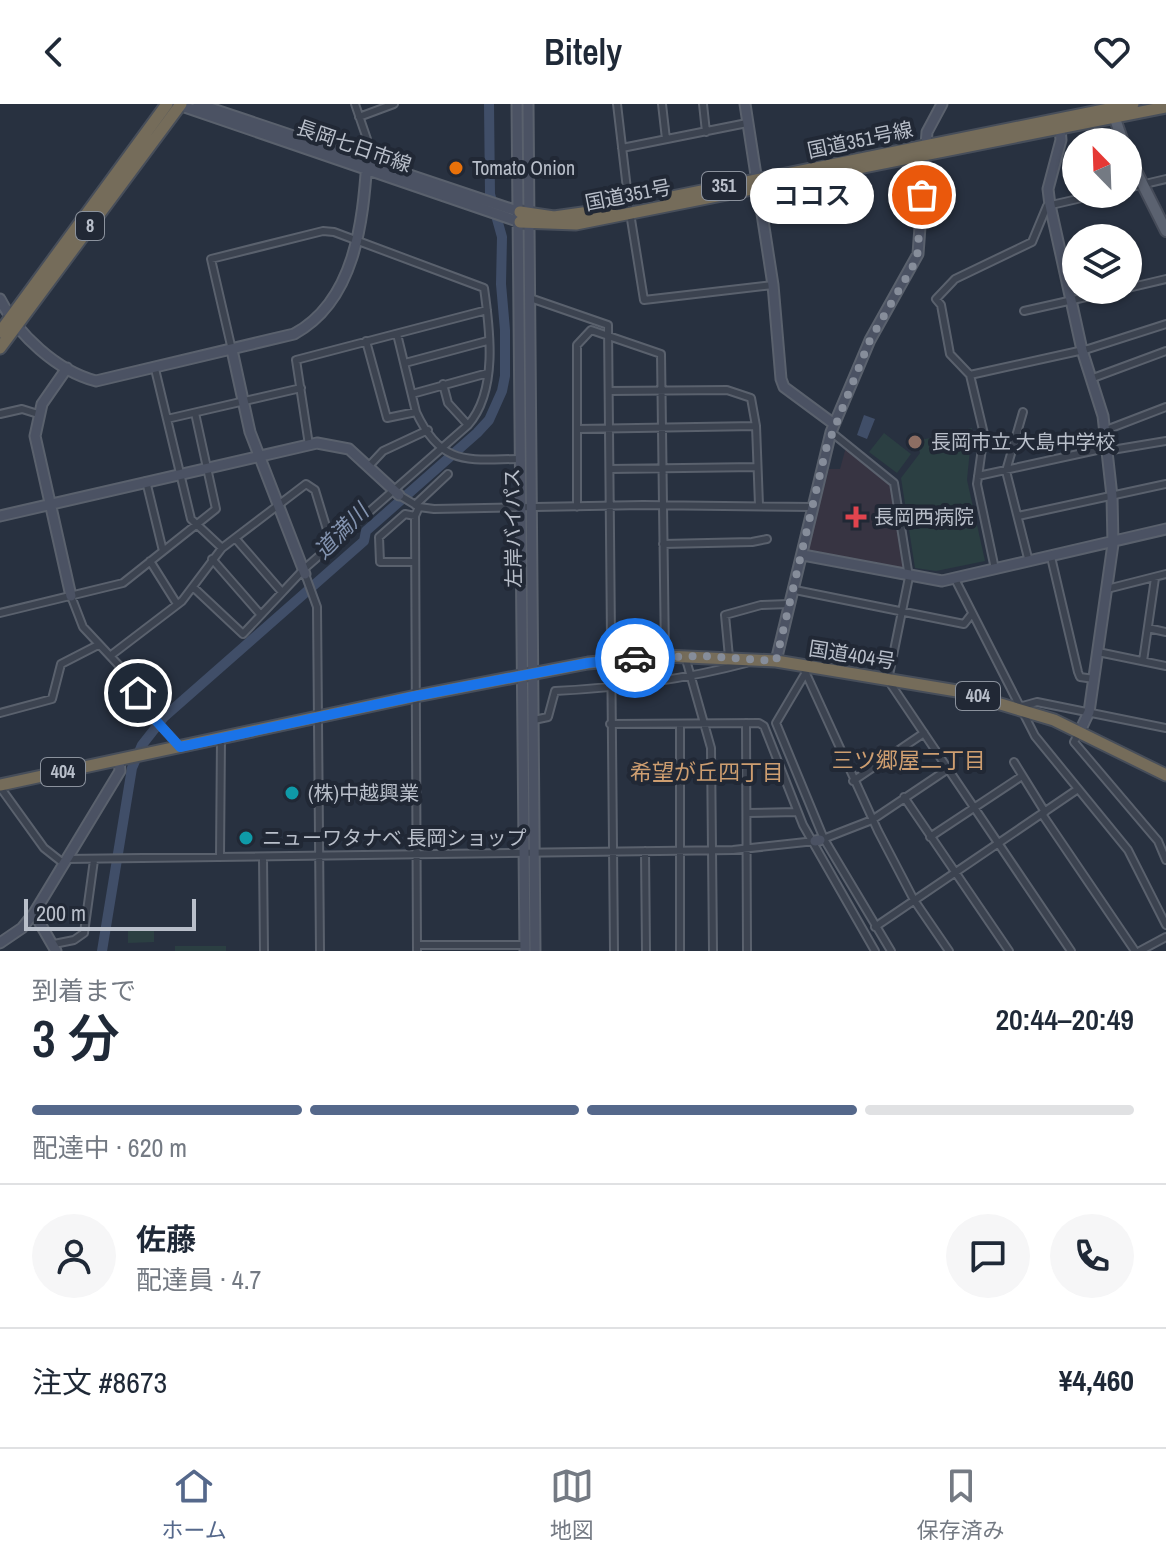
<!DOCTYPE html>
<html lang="ja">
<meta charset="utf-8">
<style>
:root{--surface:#fff;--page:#f6f6f7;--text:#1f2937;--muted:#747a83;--line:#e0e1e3;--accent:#55688b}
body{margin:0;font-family:"Archivo Narrow","Noto Sans JP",sans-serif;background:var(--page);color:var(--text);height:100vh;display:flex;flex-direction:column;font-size:30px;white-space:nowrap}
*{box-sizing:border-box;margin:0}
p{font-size:26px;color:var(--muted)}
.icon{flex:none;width:44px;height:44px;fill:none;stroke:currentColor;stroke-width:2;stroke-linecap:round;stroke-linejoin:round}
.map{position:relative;height:847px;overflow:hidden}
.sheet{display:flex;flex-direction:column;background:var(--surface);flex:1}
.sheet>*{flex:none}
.needle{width:52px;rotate:337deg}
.tools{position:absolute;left:1062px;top:24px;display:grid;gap:16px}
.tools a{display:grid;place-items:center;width:80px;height:80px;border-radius:50%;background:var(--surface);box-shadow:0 2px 6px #0004;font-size:40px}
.scale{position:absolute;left:24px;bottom:20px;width:172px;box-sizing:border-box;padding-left:8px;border:4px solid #b9bfca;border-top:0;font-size:22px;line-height:28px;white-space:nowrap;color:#b9bfca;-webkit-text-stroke:6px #212835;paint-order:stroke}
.pin{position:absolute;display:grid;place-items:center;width:68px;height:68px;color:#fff;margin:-34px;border:4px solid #fff;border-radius:50%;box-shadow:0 2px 8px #0007}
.courier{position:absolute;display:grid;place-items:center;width:80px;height:80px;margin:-40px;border:6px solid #1a73e8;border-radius:50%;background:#fff;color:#222;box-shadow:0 2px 10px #0007}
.bubble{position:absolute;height:56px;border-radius:28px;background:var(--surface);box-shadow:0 2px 6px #0004;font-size:26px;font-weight:600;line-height:56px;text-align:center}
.overview em{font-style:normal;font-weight:600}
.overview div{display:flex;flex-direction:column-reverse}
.overview{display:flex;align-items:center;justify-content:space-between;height:136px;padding:0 32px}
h1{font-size:52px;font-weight:600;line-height:60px}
.bar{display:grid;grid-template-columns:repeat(4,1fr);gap:12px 8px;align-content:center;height:96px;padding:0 32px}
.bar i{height:10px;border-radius:6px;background:var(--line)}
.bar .on{background:var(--accent)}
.bar p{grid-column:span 4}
.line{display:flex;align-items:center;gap:20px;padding:0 32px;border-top:2px solid var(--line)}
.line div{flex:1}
.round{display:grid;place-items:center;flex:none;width:84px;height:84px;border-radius:42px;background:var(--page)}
header{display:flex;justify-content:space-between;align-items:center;height:104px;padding:0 32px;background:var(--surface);font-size:36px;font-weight:600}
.dock{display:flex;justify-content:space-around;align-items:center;height:112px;border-top:2px solid var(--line);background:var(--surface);font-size:22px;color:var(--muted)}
.dock a{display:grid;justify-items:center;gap:4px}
.dock .on{color:var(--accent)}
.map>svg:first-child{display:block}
.medical{fill:#373442}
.green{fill:#2b3f42}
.water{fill:#404e68}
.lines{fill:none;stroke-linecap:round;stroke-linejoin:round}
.river{stroke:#404e68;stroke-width:10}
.street-casing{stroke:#5a616d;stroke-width:10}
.secondary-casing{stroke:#5a616d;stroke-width:13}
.primary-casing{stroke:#464c59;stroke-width:14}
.highway-casing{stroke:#474e5a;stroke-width:15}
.street{stroke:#3c4350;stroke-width:6}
.secondary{stroke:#4b5263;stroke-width:9}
.primary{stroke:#5b6270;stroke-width:10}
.highway{stroke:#756c5a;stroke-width:11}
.done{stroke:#868d9a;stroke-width:8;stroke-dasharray:0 14.4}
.route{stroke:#1a73e8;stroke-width:10}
.food-dot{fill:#e8710a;stroke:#212835;stroke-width:3}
.education-dot{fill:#8d6e63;stroke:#212835;stroke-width:3}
.health-dot{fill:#e0444e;stroke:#212835;stroke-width:3}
.culture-dot{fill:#0f9aa8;stroke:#212835;stroke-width:3}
.labels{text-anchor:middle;stroke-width:8;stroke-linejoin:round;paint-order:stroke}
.shield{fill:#212835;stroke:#8b929d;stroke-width:2}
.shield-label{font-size:18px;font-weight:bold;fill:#b9bfca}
.street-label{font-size:20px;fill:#b9bfca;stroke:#212835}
.poi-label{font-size:20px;fill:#b9bfca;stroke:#212835;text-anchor:start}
.water-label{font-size:22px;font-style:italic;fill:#8393af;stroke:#212835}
.neighbourhood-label{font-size:22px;fill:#ce9e70;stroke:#212835}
</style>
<header><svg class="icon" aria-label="back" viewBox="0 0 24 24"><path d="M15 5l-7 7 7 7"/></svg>Bitely<svg class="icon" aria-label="heart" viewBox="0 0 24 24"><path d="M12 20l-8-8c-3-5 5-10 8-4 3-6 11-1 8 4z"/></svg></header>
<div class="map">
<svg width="1166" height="847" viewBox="0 0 1166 847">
<rect width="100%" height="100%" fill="#283140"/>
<path class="medical" d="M846,343L892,383L905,465L902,468L810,448L808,444L829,365H840Z"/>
<path class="green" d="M972,324L967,376L985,457L936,467L915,464L901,374L920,349L917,337Z
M884,329L911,350L897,369L869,348Z
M154,824V838L128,839V825Z
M175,842H226V847H175Z"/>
<path class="water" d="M864,311L875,315L867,335L857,331Z"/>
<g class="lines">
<path class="river" d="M102,847L132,664L142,641L164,613L364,437L366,427L477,329L489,316L502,287L505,272V226L501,180L502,133L490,90L489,0"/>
<defs>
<path id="street" d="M355,0L367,35V56
M617,0L629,102
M662,0L666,35
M703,0L706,28
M359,13L394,0
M622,44L747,19
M1128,84L1166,75
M630,109L644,196L773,181
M1128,184L1166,175
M533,195L608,221L614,847
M1024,207L1117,186
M397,230L416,308
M366,237L387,314L416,308C442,364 469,355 521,355
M405,259L487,237
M155,265L191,415L222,444
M970,271L1088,245L1166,220
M1093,274L1166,247
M443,280L448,299L468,321
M609,287L727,286L751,294L756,322L759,401
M412,290L488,269
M1023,308L1006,367L1029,458
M0,310L22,305L38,310
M167,315L301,284
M578,325L756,322
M1106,326L1166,303
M831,328L894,379L909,473L888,576L1071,847
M309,341L296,256L487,206
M1106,347L1166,337
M369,362L383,347L428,326
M610,365L757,363
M978,372L1106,344
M146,377L163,447
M399,391L419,403L434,405L643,401L813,403
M415,401L448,370
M577,403V241L591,226L661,250L665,552
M1018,412L1166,380
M235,434L281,487
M663,440L752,438L767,435
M1051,453L1078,568L1080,573L1094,575
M212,455L260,510
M150,457L177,500
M415,458H380L379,433L405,410L415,412
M995,465L977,380L984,330L970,271L950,250L941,201L936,195L955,175L1032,138L1047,102L1099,90
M305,470L317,503L320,847
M955,475L1035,632L1128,746L1166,821
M194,484L243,530L304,465L468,321C498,287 490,226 484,184L334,128L323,127L211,155L232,246
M1107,485L1166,470
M795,486L964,520L971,511
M71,492L83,523L126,569L149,609L180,643
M0,509L123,479L216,405L195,309
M1148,524L1166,528
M1098,548L1166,562
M110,552L182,497L222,444L306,380L315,386L332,442
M685,552L711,644L713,847
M729,553L725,511L761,501L789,500
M1143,557L1155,474
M803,563L878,727L914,796L949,847
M805,570L776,619L824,735L891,847
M1019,603L1037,598L1166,624
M0,609L52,595L61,560L98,541
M534,616L548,613L555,587C617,584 686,575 746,559
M746,619L747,847
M610,620L759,619L764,622L803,721L875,847
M1080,627L1074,638L1158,737L1166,756
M1014,658L1045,708
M853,677L924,629
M0,683L44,744L63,759
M904,693L1009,847
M747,709L797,708
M1042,710L1135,847
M930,733L1022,672
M823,735L872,716L948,665
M645,747L646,847
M220,753L221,634
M263,754L264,847
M66,755L733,746L815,737
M875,823L1078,685
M54,840L74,836L84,829L94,756
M417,841H525
M417,847L415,412L419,403
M680,847V620
M1140,847L1166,833"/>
<path id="secondary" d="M176,0L520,118
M198,0L520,108
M517,0L525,847
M528,0L535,847
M745,0L773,181L781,275L784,283L834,320
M1060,24L1061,36L1048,85L1050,101L1082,246L1103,312L1112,392L1113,440L1089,608L1080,627
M0,195C17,230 57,267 96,277L294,230C355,197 363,118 367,56
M232,246L250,328L305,470
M67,264L42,300L35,332L71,492
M0,412L317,339L349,345L399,391
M803,451L942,477L1166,425
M776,557L831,328L870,236L918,150L927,28L942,0
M815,737L820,736
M0,839L22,824L34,809
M56,847L34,809L120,667L119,656"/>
<path id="primary" d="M1112,6L1123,38
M1128,51L1166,127"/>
<path id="highway" d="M667,94L1133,0
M520,108L554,113L611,105
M520,118L576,120L1166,3
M0,228L167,0
M0,244L181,0
M0,681L416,592L588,559L665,552L776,557L957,587L1054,616L1166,671"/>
</defs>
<use href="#street" class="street-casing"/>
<use href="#secondary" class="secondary-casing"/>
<use href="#primary" class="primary-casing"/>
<use href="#highway" class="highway-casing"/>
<use href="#street" class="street"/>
<use href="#secondary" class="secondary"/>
<use href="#primary" class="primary"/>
<use href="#highway" class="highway"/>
</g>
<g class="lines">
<path class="done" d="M635,554L704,552L776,557L826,345L870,236L917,155L922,91"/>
<path class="route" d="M138,589L149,609L180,643L416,592L588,559L635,554"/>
</g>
<circle class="food-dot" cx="456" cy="64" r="8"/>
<circle class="education-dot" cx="915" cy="338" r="8"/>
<path class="health-dot" d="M852 401h8v8h8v8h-8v8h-8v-8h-8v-8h8z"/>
<g class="culture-dot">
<circle cx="292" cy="689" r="8"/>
<circle cx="246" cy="734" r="8"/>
</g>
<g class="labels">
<g class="shield">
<rect x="702" y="68" width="44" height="28" rx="6"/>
<rect x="76" y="108" width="28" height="28" rx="6"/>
<rect x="956" y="578" width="44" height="28" rx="6"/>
<rect x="41" y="654" width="44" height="28" rx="6"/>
</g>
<g class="shield-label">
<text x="724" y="88">351</text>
<text x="90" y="128">8</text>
<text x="978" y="598">404</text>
<text x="63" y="674">404</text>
</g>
<g class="street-label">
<text transform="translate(860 36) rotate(-12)" y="7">国道351号線</text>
<text transform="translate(354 42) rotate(19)" y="7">長岡七日市線</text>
<text transform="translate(628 91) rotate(-11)" y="7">国道351号</text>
<text transform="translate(513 424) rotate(-91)" y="7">左岸バイパス</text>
<text transform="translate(852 551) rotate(9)" y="7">国道404号</text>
</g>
<g class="poi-label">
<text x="472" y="71">Tomato Onion</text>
<text x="931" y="345">長岡市立 大島中学校</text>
<text x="874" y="420">長岡西病院</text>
<text x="308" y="696">(株)中越興業</text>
<text x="262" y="741">ニューワタナベ 長岡ショップ</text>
</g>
<g class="water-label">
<text transform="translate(341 427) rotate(-46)" y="8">道満川</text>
</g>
<g class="neighbourhood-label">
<text x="909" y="664">三ツ郷屋二丁目</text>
<text x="707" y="676">希望が丘四丁目</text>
</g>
</g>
</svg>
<div class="tools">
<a><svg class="needle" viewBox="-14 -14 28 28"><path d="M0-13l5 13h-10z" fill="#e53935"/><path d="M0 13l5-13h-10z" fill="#747a83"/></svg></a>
<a><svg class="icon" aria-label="layers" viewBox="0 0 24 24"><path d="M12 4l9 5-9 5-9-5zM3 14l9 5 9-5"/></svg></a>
</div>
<div class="scale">200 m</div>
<div class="pin" style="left:922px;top:91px;background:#ea580c"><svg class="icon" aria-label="bag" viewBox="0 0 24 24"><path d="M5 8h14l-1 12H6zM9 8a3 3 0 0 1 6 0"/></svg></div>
<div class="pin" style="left:138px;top:589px;background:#1f2937"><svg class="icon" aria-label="home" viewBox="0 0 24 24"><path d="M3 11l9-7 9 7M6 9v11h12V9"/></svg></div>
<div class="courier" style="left:635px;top:554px"><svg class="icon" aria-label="car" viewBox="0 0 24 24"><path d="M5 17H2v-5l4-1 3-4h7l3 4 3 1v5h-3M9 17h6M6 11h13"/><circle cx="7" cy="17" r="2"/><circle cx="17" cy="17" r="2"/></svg></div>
<div class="bubble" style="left:750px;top:64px;width:124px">ココス</div>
</div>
<section class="sheet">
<div class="overview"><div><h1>3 分</h1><p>到着まで</p></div><em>20:44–20:49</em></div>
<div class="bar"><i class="on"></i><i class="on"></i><i class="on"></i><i></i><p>配達中 · 620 m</p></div>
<div class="line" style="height:144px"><a class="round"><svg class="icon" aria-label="person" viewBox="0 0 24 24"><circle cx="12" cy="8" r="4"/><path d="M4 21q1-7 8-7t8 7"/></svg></a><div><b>佐藤</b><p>配達員 · 4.7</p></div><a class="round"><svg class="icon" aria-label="chat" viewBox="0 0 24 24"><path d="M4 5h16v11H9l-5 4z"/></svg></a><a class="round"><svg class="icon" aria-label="phone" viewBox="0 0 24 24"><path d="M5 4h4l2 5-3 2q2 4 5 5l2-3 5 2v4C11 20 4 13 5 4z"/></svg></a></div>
<div class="line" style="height:104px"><div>注文 #8673</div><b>¥4,460</b></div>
</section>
<nav class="dock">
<a class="on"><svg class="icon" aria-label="home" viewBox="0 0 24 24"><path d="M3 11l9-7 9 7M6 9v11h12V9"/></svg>ホーム</a>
<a><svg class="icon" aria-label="map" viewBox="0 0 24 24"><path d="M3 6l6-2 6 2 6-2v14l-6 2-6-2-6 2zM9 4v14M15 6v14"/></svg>地図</a>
<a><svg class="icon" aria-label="saved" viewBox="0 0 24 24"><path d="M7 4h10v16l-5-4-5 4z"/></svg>保存済み</a>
</nav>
